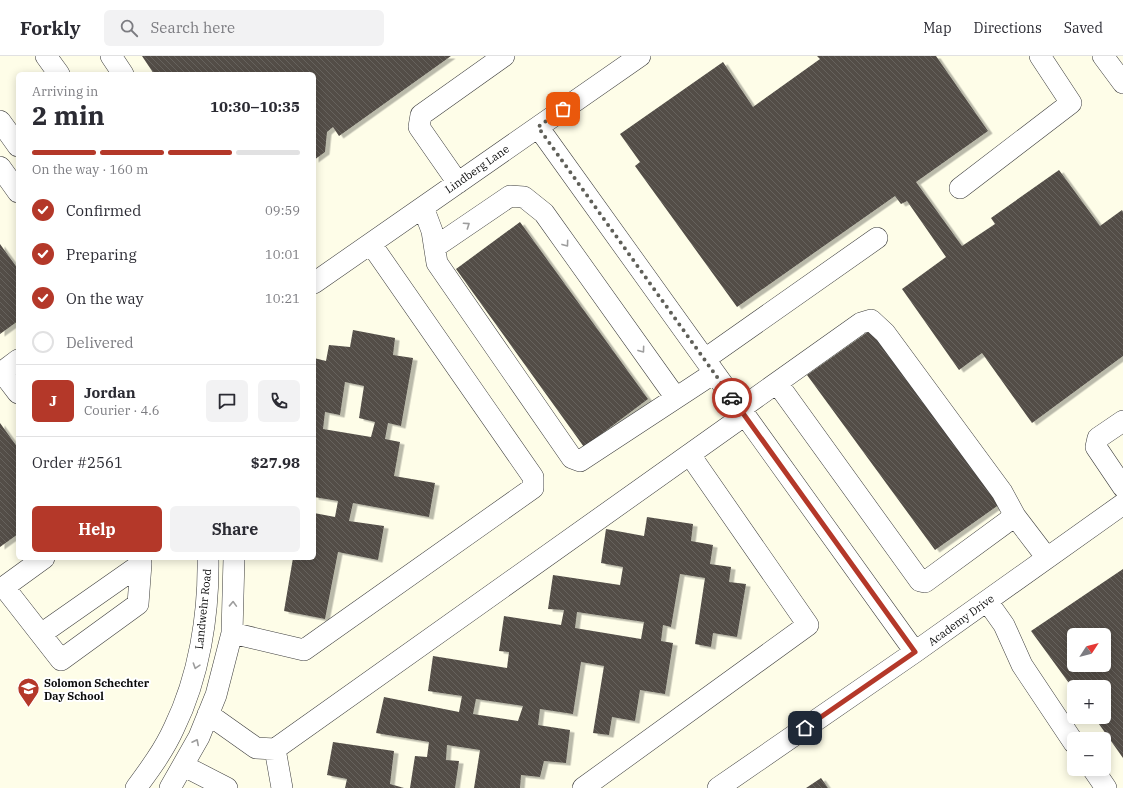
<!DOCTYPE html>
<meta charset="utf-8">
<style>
:root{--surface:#fff;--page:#f2f2f3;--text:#2b2b33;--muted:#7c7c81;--line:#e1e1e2;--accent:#b43829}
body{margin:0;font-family:"IBM Plex Serif",serif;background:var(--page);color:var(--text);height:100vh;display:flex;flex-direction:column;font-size:15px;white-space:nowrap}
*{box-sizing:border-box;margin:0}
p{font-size:13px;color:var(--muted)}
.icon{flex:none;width:22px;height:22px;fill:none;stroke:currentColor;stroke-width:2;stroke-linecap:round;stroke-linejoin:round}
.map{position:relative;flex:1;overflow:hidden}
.details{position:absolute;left:16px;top:16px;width:300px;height:488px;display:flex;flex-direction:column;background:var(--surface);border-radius:6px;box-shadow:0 2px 10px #0003}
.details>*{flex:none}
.needle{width:26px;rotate:54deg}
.buttons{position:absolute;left:1067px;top:572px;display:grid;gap:8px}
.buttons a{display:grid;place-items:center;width:44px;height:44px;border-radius:6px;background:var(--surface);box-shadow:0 2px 10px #0003;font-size:20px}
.pin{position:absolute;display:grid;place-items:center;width:34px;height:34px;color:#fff;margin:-17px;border-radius:8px;box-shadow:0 2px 6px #0006}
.courier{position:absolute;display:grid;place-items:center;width:40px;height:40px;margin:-20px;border:3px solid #b43829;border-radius:50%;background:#fff;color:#222;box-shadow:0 1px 5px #0007}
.headline em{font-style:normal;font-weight:700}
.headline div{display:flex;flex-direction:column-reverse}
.headline{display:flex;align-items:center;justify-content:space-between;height:68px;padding:0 16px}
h1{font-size:26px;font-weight:700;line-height:30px}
.bar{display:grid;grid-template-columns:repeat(4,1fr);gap:6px 4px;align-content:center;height:48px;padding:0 16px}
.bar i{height:5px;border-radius:3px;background:var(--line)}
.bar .current{background:var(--accent)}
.bar p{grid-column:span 4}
.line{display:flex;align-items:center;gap:10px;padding:0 16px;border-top:1px solid var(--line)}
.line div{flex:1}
.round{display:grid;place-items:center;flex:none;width:42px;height:42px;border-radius:6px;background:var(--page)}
ol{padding:0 16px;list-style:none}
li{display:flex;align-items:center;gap:12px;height:44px}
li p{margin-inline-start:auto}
li .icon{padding:4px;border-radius:50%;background:var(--accent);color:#fff;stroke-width:4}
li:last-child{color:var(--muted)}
li i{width:22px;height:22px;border:2px solid var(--line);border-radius:50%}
.button{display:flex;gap:8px;margin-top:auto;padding:8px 16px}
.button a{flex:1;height:46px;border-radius:6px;background:var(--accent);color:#fff;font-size:16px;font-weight:700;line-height:46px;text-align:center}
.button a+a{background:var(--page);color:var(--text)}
header{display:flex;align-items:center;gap:24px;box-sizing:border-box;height:56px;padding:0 20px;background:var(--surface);border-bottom:1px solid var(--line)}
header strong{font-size:19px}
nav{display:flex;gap:22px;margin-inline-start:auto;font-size:14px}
.search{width:280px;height:36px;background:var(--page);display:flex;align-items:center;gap:10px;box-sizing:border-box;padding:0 14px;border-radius:6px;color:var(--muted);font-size:15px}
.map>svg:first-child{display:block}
.building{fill:url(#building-back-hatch);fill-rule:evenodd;filter:url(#shadow)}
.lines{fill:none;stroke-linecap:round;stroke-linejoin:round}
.minor-casing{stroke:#3d3d3d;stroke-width:22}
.minor{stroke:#fff;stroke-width:21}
.oneway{stroke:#9d9d9d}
.done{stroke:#5f5f58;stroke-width:4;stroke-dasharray:0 7.2}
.route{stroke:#b43829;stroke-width:5}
.labels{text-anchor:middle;stroke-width:4;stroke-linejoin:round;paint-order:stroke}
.street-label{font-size:11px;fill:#0a0a0a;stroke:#fff}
.poi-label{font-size:11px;font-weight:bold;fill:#0a0a0a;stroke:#fff;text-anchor:start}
</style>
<header>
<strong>Forkly</strong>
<div class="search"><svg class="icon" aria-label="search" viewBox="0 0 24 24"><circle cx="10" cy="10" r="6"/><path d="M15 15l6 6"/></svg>Search here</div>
<nav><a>Map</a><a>Directions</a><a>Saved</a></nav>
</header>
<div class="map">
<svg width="1123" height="732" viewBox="0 0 1123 732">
<defs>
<pattern id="building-back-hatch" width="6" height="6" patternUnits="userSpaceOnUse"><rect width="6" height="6" fill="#524d47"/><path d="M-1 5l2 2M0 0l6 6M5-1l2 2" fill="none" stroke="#66625d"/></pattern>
<filter id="shadow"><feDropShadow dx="4.5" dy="2.5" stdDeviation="0" flood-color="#0004"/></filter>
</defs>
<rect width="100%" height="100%" fill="#fefde8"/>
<path class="building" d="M142,0H451L339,80L333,71L327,76L325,96L314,104V18H154Z
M817,0H936L988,75L916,126L962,190L995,168L991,162L1059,114L1100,170L1122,154L1123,156V300L1032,367L982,297L959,314L902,233L946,201L907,145L901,148L895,140L737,251L635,110L640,106L620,78L723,6L753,51L820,3Z
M520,166L648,343L584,391L456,213Z
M0,188L18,213V265L0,278Z
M872,273L1000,448L935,494L807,319Z
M353,274L395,282L393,299L413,302L401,370L388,367L385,383L400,386L394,420L435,427L429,461L353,447L349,465L384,470L378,504L338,496L325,563L284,555L293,502H314V457L335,461L338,445L314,441V302L326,305L329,289L350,291ZM345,326L364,330L359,362L375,366L371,381L323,373L325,356L340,359Z
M0,367L18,392V478L0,491Z
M647,461L693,468L691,485L713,489L710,508L731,511L729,526L746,528L737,581L713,577L711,591L695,588L705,522L680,518L671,571L663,569L661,585L673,587L665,638L640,634L635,665L612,661L609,679L593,677L604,610L581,606L573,658L540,653L538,669L570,674L566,707L544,705L540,721L521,719L520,732H474L480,694L447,689L446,704L459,705L455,732H410L415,700L427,701L429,686L376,677L384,641L459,656L462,640L428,635L433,600L507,612L509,596L499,595L504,560L561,569L564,554L548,553L553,519L620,529L623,511L601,507L606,473L644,480ZM577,556L644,566L641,583L575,572ZM476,643L523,650L518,665L473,658Z
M1123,513V702L1094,661H1104V631H1074V634L1031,575ZM1074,579H1104V609H1074Z
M333,686L394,695L390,728L404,732H345L347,723L327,719Z
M821,722L828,732H806Z"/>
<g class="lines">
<defs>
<path id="minor" d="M46,0L59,18
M111,0L123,18
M1103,0L1123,27
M0,65L18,90
M538,71L915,596
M0,111L18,136
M458,127L419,71L421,59L504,0
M960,132L1071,47L1040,0
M423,151L432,175L437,207L572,402L580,405L714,317
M435,191L510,140L524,141L544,157L676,342
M314,227L640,0
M705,303L877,182
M18,304L2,316L18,337
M777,327L920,525L925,526L1015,460
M740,353L861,267L871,264L885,277L1002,436L1015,460L1047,502
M1123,365L1098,382L1096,391L1123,431
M44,502L4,531L61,604L138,548L141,508L140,502
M987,545L1004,569L1022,609L1074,687
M232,577L304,594L533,432V421L371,188
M41,578L141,508
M208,658L256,692L275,693L745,359
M275,693L282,732
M184,710L227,732
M1093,713L1106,732
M136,732C150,713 164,694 174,672C199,621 209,559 208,502
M170,732L199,681L216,639L232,577L234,502
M583,732L808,569L690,399
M718,732L915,596L1123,448"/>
</defs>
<use href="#minor" class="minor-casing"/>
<use href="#minor" class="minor"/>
</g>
<defs><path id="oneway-chevron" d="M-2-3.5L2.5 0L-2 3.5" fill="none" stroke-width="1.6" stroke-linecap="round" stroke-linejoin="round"/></defs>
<g class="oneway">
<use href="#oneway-chevron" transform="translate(467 169) rotate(-34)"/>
<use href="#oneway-chevron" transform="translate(566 188) rotate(54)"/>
<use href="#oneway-chevron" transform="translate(642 294) rotate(54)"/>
<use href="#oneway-chevron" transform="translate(233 548) rotate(-88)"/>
<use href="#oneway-chevron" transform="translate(196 610) rotate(108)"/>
<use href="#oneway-chevron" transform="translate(196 686) rotate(-63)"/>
</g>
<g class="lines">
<path class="done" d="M563,53L538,71L732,342"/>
<path class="route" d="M732,342L915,596L805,672"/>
</g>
<defs>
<symbol id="school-pin" viewBox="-11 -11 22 30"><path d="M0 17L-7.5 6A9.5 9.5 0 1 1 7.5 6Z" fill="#b43829" stroke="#fff"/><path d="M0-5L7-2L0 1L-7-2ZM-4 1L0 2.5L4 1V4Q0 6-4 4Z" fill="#fff"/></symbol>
</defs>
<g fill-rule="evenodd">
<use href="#school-pin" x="16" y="620" width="25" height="34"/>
</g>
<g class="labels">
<g class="street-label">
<text transform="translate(477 113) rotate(-35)" y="4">Lindberg Lane</text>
<text transform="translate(203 553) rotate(-84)" y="4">Landwehr Road</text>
<text transform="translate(961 564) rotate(-36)" y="4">Academy Drive</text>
</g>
<g class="poi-label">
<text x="44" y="631">Solomon Schechter<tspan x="44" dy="13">Day School</tspan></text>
</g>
</g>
</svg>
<div class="buttons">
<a><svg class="needle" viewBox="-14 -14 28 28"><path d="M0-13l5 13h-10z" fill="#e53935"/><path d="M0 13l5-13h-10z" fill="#7c7c81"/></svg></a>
<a>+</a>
<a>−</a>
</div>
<div class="pin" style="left:563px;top:53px;background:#ea580c"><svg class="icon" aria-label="bag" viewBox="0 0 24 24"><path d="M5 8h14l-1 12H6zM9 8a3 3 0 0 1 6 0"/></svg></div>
<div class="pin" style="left:805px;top:672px;background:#1f2937"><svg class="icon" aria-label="home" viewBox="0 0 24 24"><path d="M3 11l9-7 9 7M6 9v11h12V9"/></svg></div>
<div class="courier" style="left:732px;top:342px"><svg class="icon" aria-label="car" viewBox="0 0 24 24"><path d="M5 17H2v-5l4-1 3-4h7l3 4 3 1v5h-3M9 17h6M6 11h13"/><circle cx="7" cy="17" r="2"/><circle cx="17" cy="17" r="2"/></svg></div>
<section class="details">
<div class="headline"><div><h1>2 min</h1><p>Arriving in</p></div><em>10:30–10:35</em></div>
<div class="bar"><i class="current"></i><i class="current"></i><i class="current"></i><i></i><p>On the way · 160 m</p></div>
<ol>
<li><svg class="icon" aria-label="check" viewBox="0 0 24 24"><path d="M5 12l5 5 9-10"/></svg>Confirmed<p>09:59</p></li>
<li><svg class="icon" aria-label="check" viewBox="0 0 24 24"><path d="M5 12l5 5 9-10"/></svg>Preparing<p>10:01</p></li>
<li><svg class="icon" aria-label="check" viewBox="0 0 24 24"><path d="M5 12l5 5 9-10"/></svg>On the way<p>10:21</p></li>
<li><i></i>Delivered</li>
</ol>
<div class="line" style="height:72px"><b class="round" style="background:var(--accent);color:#fff">J</b><div><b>Jordan</b><p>Courier · 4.6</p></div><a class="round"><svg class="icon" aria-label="chat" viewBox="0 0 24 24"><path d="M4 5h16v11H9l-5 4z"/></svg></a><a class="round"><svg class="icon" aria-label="phone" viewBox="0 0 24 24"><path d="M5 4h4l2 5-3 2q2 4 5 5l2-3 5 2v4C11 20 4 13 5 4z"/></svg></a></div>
<div class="line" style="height:52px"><div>Order #2561</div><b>$27.98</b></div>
<div class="button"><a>Help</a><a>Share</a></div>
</section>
</div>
